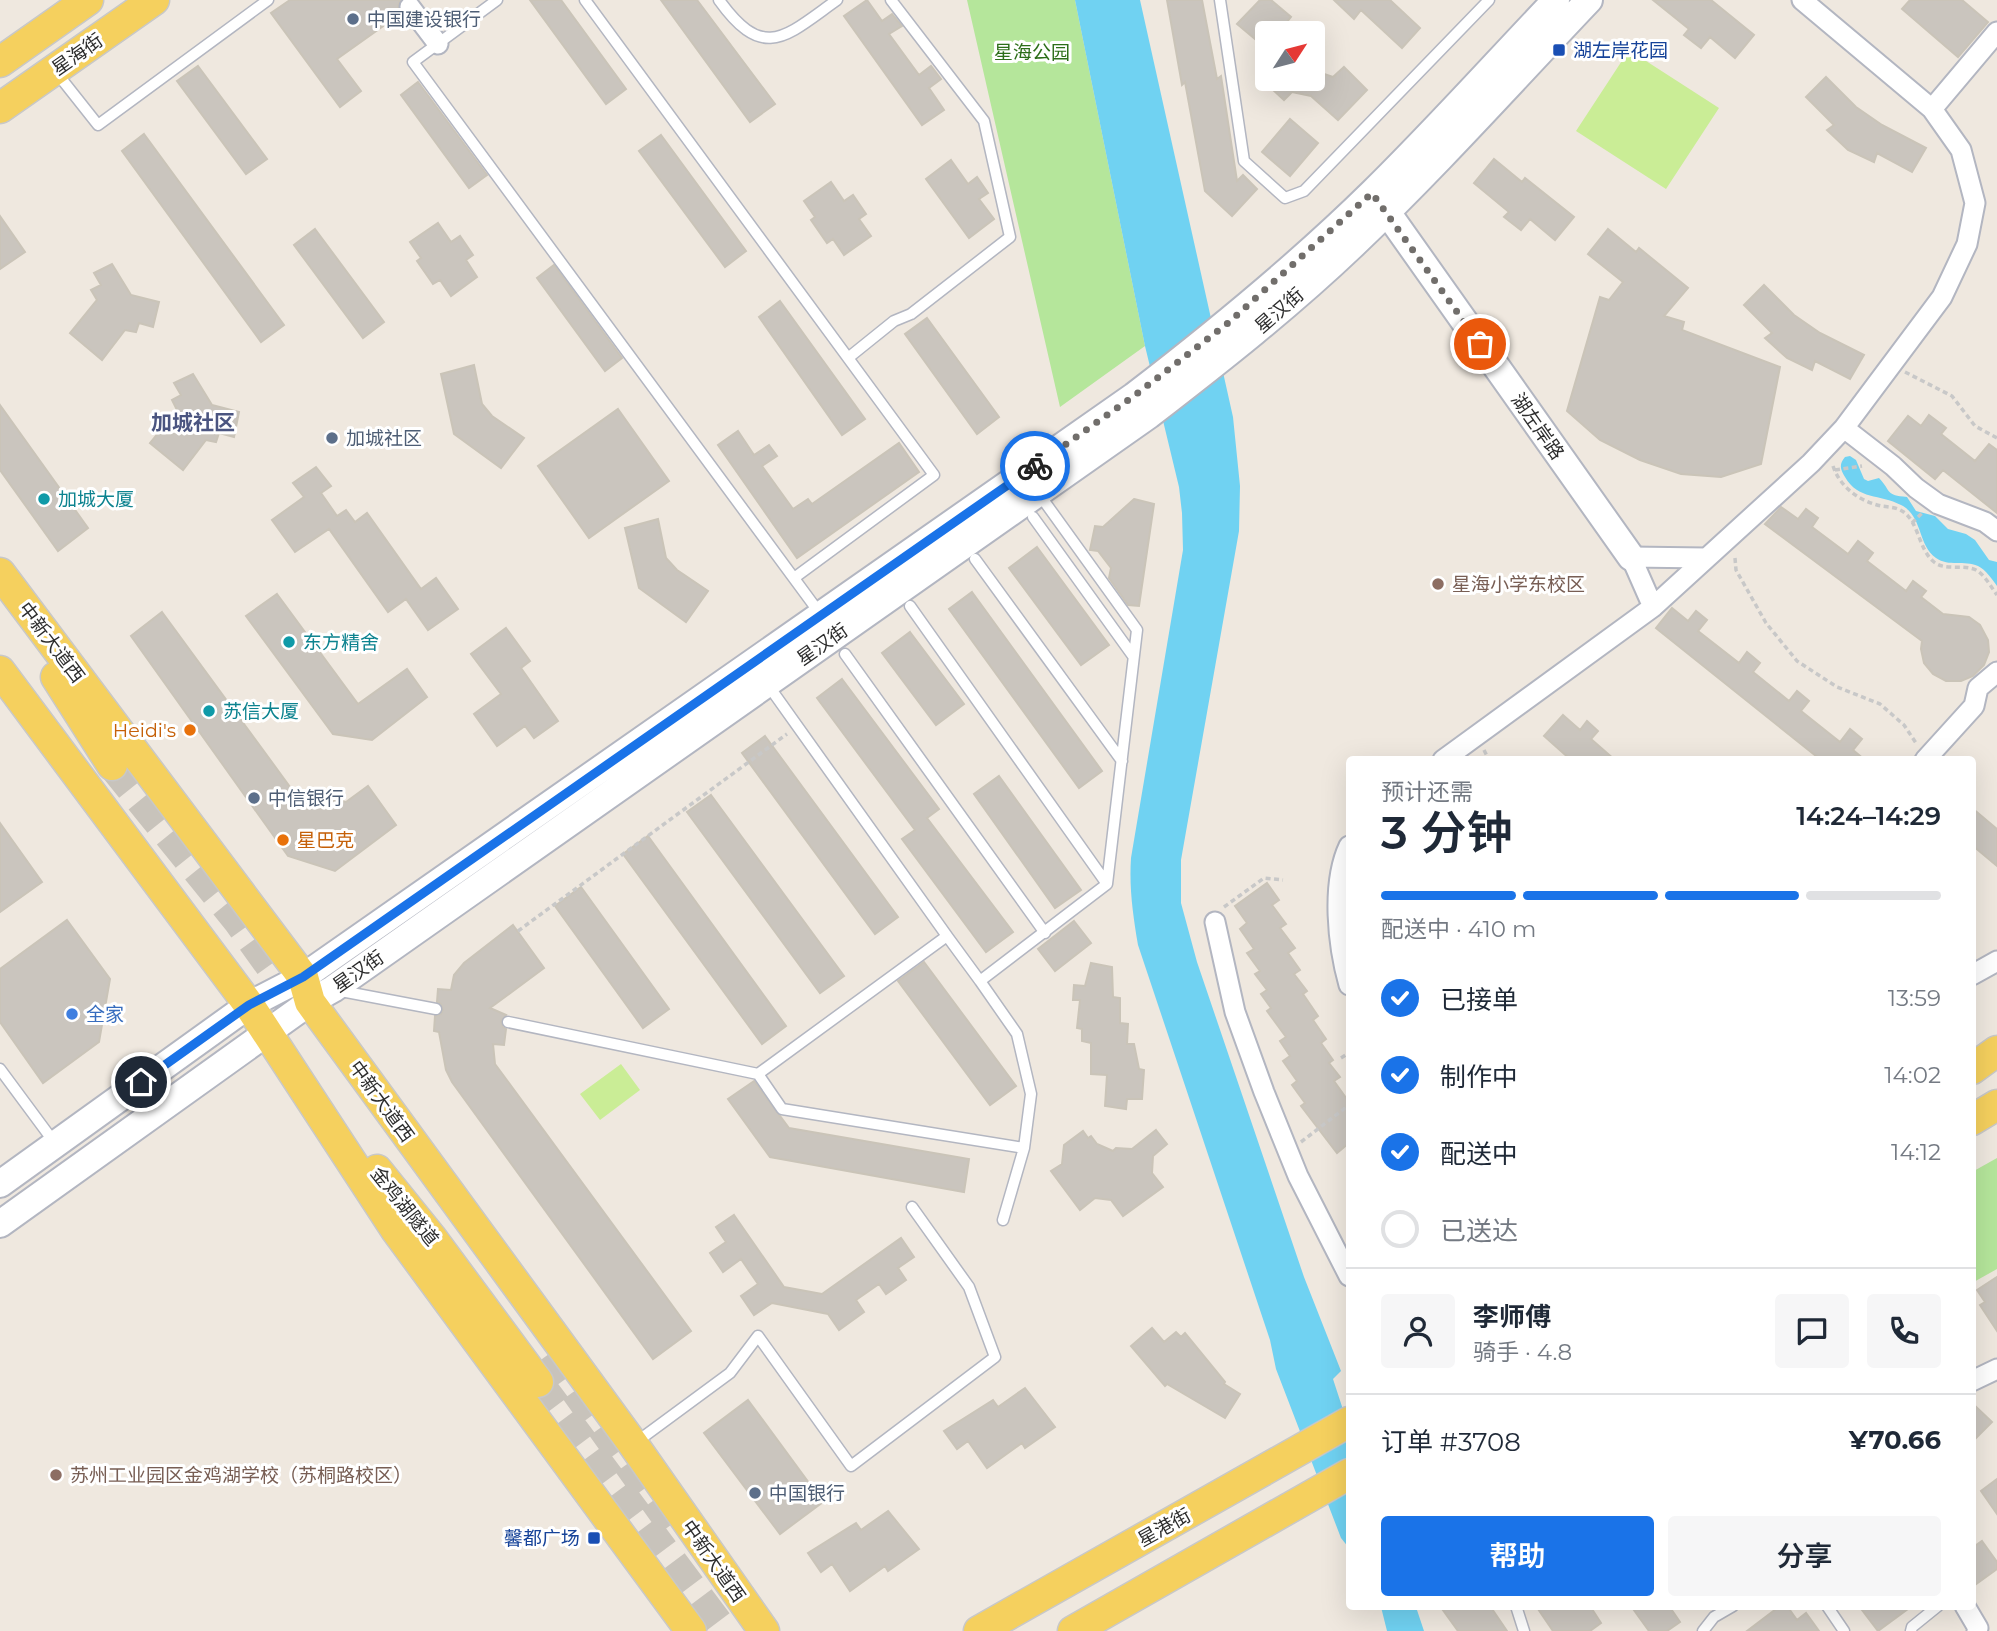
<!DOCTYPE html>
<html lang="zh">
<meta charset="utf-8">
<style>
:root{--surface:#fff;--page:#f6f6f7;--text:#1f2937;--muted:#747a83;--line:#e0e1e3;--accent:#1a73e8}
body{margin:0;font-family:Montserrat,"Noto Sans SC",sans-serif;background:var(--page);color:var(--text);height:100vh;display:flex;flex-direction:column;font-size:26px;white-space:nowrap}
*{box-sizing:border-box;margin:0}
p{font-size:23px;color:var(--muted)}
.icon{flex:none;width:38px;height:38px;fill:none;stroke:currentColor;stroke-width:2;stroke-linecap:round;stroke-linejoin:round}
.map{position:relative;flex:1;overflow:hidden}
.details{position:absolute;left:1346px;top:756px;width:630px;height:854px;display:flex;flex-direction:column;background:var(--surface);border-radius:7px;box-shadow:0 7px 28px #0002}
.details>*{flex:none}
.needle{width:46px;rotate:54deg}
.tools{position:absolute;left:1255px;top:21px;display:grid;gap:14px}
.tools a{display:grid;place-items:center;width:70px;height:70px;border-radius:7px;background:var(--surface);box-shadow:0 7px 28px #0002;font-size:35px}
.pin{position:absolute;display:grid;place-items:center;width:60px;height:60px;color:#fff;margin:-30px;border:4px solid #fff;border-radius:50%;box-shadow:0 2px 7px #0007}
.courier{position:absolute;display:grid;place-items:center;width:70px;height:70px;margin:-35px;border:5px solid #1a73e8;border-radius:50%;background:#fff;color:#222;box-shadow:0 2px 9px #0007}
.headline em{font-style:normal;font-weight:600}
.headline div{display:flex;flex-direction:column-reverse}
.headline{display:flex;align-items:center;justify-content:space-between;height:119px;padding:0 35px}
h1{font-size:46px;font-weight:600;line-height:52px}
.bar{display:grid;grid-template-columns:repeat(4,1fr);gap:10px 7px;align-content:center;height:84px;padding:0 35px}
.bar i{height:9px;border-radius:5px;background:var(--line)}
.bar .current{background:var(--accent)}
.bar p{grid-column:span 4}
.line{display:flex;align-items:center;gap:18px;padding:0 35px;border-top:2px solid var(--line)}
.line div{flex:1}
.round{display:grid;place-items:center;flex:none;width:74px;height:74px;border-radius:7px;background:var(--page)}
ol{padding:0 35px;list-style:none}
li{display:flex;align-items:center;gap:21px;height:77px}
li p{margin-inline-start:auto}
li .icon{padding:7px;border-radius:50%;background:var(--accent);color:#fff;stroke-width:4}
li:last-child{color:var(--muted)}
li i{width:38px;height:38px;border:4px solid var(--line);border-radius:50%}
.button{display:flex;gap:14px;margin-top:auto;padding:14px 35px}
.button a{flex:1;height:80px;border-radius:7px;background:var(--accent);color:#fff;font-size:28px;font-weight:600;line-height:80px;text-align:center}
.button a+a{background:var(--page);color:var(--text)}
.map>svg:first-child{display:block}
.green{fill:#b5e69b}
.pitch{fill:#caed96}
.water{fill:#70d2f2}
.building{fill:#cac5be;stroke:#cac4b8;stroke-width:2}
.lines{fill:none;stroke-linecap:round;stroke-linejoin:round}
.primary-tunnel{stroke:#c8c3bb;stroke-width:30;stroke-dasharray:30 15;stroke-linecap:butt}
.lane-casing{stroke:#b3b6c1;stroke-width:13}
.street-casing{stroke:#b3b6c1;stroke-width:23}
.secondary-casing{stroke:#b3b6c1;stroke-width:30}
.primary-casing{stroke:#c8c8c8;stroke-width:33}
.path{stroke:#c8c8c8;stroke-width:3.5;stroke-dasharray:5 3.5;stroke-linecap:butt}
.lane{stroke:#fff;stroke-width:10}
.street{stroke:#fff;stroke-width:19}
.secondary{stroke:#fff;stroke-width:26}
.primary{stroke:#f5d05e;stroke-width:30}
.done{stroke:#716e6b;stroke-width:7;stroke-dasharray:0 12.6}
.route{stroke:#1a73e8;stroke-width:9}
.service-dot{fill:#5c6f8a;stroke:#fff;stroke-width:2.5}
.transit-dot{fill:#1a4fb4;stroke:#fff;stroke-width:2.5}
.culture-dot{fill:#0f9aa8;stroke:#fff;stroke-width:2.5}
.education-dot{fill:#8d6e63;stroke:#fff;stroke-width:2.5}
.food-dot{fill:#e8710a;stroke:#fff;stroke-width:2.5}
.shop-dot{fill:#3f7fe0;stroke:#fff;stroke-width:2.5}
.labels{text-anchor:middle;stroke-width:6;stroke-linejoin:round;paint-order:stroke}
.service-label{font-size:19px;fill:#4e5e75;stroke:#fff;text-anchor:start}
.transit-label{font-size:19px;fill:#164399;stroke:#fff;text-anchor:start}
.park-label{font-size:19px;fill:#2c6e19;stroke:#fff}
.street-label{font-size:19px;fill:#2d2d2d;stroke:#fff}
.culture-label{font-size:19px;fill:#0d838f;stroke:#fff;text-anchor:start}
.education-label{font-size:19px;fill:#785e54;stroke:#fff;text-anchor:start}
.food-label{font-size:19px;fill:#c56008;stroke:#fff;text-anchor:end}
.shop-label{font-size:19px;fill:#366cbe;stroke:#fff;text-anchor:start}
.neighbourhood-label{font-size:21px;font-weight:bold;fill:#4b5580;stroke:#fff}
</style>
<div class="map">
<svg width="1997" height="1631" viewBox="0 0 1997 1631">
<rect width="100%" height="100%" fill="#efe8df"/>
<path class="green" d="M967,0H1075L1145,346L1060,407Z
M1997,1158V1269L1972,1283V1172Z"/>
<path class="pitch" d="M1629,50L1719,108L1666,189L1576,131Z
M621,1064L640,1090L600,1120L580,1094Z"/>
<path class="water" d="M1075,0H1140L1233,417L1240,486L1239,531L1181,860V903L1197,962L1304,1277L1341,1371L1333,1379L1349,1428V1548L1341,1538L1276,1369L1270,1340L1138,945C1133,915 1129,888 1131,858L1183,550L1182,513L1179,487L1145,346Z
M1850,456L1856,460L1864,479L1868,481L1879,478C1892,492 1885,495 1907,497L1916,511L1935,516L1948,529L1966,534L1975,540L1989,560L1997,562V586C1992,579 1986,570 1978,566C1964,560 1949,567 1936,558C1917,544 1923,516 1901,505C1880,494 1858,500 1845,477C1840,469 1839,464 1845,457Z
M1381,1607H1416L1424,1631H1387Z"/>
<path class="building" d="M290,0H400L398,8L400,14L337,59L361,91L340,107L271,13Z
M530,0H561L626,89L606,104Z
M661,0H697L775,104L750,122Z
M867,0L882,21L892,14L902,26L889,34L919,75L931,66L941,79L929,88L944,110L922,125L844,16Z
M1167,0H1202L1217,79L1221,76L1237,181L1243,175L1257,189L1232,216L1205,191L1185,82L1182,85Z
M1260,0H1271L1291,17L1278,33H1267V49L1237,24Z
M1334,0H1390L1420,28L1402,48L1361,10L1354,19Z
M1653,0H1711L1754,35L1735,58L1710,37L1701,48L1684,35L1689,29Z
M1910,0H1962L1988,22L1958,57L1902,9Z
M198,66L267,159L246,174L177,81Z
M1344,67L1367,90L1338,120L1311,96L1292,92L1284,100L1271,88L1259,86L1260,79H1312V70L1333,77Z
M1826,77L1856,107L1882,125L1926,148L1912,172L1877,153L1874,162L1848,150L1827,130L1834,125L1806,97Z
M418,82L487,175L469,188L401,95Z
M1290,119L1318,143L1290,176L1262,152Z
M144,134L284,325L261,342L122,151Z
M661,135L746,251L725,267L639,151Z
M1494,159L1522,182L1525,178L1574,217L1555,240L1530,219L1521,230L1504,217L1509,212L1474,183Z
M951,160L968,184L977,177L988,193L979,199L994,219L969,238L926,179Z
M831,182L844,201L853,195L866,214L859,219L871,236L844,255L833,239L827,243L811,220L815,217L804,201Z
M0,216L25,252L0,269Z
M438,223L451,242L460,236L473,255L466,260L477,277L451,296L440,280L433,284L417,261L421,258L410,242Z
M315,229L384,322L363,338L294,245Z
M1608,229L1636,252L1639,248L1688,288L1664,316L1684,322L1682,330L1780,367L1761,464L1721,477L1681,474L1640,460L1600,440L1567,411L1600,297L1609,300L1623,282L1588,254Z
M112,264L131,295L159,302L153,327L139,323L136,332L125,330L102,360L70,333L97,300L91,290L101,285L94,273Z
M554,265L622,358L605,371L537,278Z
M1764,285L1794,315L1820,333L1864,355L1850,379L1815,361L1812,370L1787,358L1765,338L1772,333L1744,305Z
M780,301L865,419L842,435L759,317Z
M927,318L999,417L977,434L905,334Z
M474,365L482,404L492,416L524,438L501,468L454,434L441,374Z
M193,374L212,405L239,412L234,437L219,433L216,442L206,440L183,470L150,443L177,410L172,400L181,395L174,383Z
M0,405L88,528L58,551L0,470Z
M618,409L669,481L589,538L538,466Z
M1929,415L1946,428L1941,434L1975,461L1989,444L1997,450V513L1943,470L1935,479L1888,441L1908,416L1921,426Z
M738,431L754,455L769,445L777,456L762,466L793,509L808,499L812,504L899,443L919,472L797,558L718,445Z
M316,467L331,486L321,493L337,516L346,510L355,522L367,513L421,589L436,578L458,609L428,630L406,599L388,612L329,529L295,552L272,520L304,497L293,483Z
M1134,499L1154,504L1139,606L1128,605L1109,578L1111,568L1098,551L1090,550L1095,526L1103,527Z
M1781,507L1798,519L1806,509L1818,518L1812,527L1848,554L1858,541L1873,553L1867,561L1906,591L1913,581L1926,591L1921,597L1943,614L1969,617L1980,625L1988,640L1989,652L1984,665L1973,676L1961,681H1946L1933,674L1924,663L1921,649L1922,641L1765,524Z
M658,519L666,558L677,570L708,591L686,622L639,588L625,528Z
M1037,547L1109,645L1081,665L1009,568Z
M972,592L1102,771L1079,788L949,609Z
M277,594L358,704L407,669L427,697L372,740L333,734L246,616Z
M1672,608L1688,621L1696,611L1707,620L1698,631L1739,663L1747,652L1760,663L1753,672L1789,701L1797,691L1809,701L1801,711L1840,742L1850,729L1862,739L1853,750L1865,760H1821L1656,628Z
M162,612L293,791L346,802L368,786L396,825L335,871L288,856L131,636Z
M506,628L530,661L521,668L558,721L534,738L525,726L497,746L474,714L501,694L471,654Z
M910,632L964,704L936,725L882,653Z
M842,679L939,809L927,818L1013,932L986,952L902,839L915,830L817,698Z
M1563,715L1580,730L1587,721L1598,731L1591,739L1615,760H1571L1544,736Z
M765,736L898,917L875,934L742,753Z
M999,776L1081,890L1055,908L974,794Z
M711,795L844,976L820,993L687,812Z
M1972,808L1997,829V866L1972,845Z
M0,823L42,882L0,912Z
M648,836L786,1026L762,1044L623,854Z
M1267,883L1279,900L1272,905L1286,924L1280,928L1295,948L1288,953L1300,970L1294,974L1307,991L1303,994L1318,1016L1313,1020L1326,1039L1321,1043L1333,1060L1329,1063L1340,1077L1334,1081L1349,1102V1143L1337,1153L1301,1106L1305,1103L1292,1085L1297,1081L1283,1061L1290,1056L1280,1041L1286,1037L1267,1011L1271,1008L1261,994L1267,990L1255,974L1260,971L1247,953L1254,949L1240,929L1247,923L1235,906Z
M581,887L669,1009L643,1028L555,906Z
M67,920L110,979L99,1042L43,1083L0,1022V969Z
M1074,921L1091,943L1055,971L1038,949Z
M513,925L544,968L490,1008L506,1015L501,1021L503,1027L506,1029L504,1045L493,1044L495,1064L691,1331L653,1359L452,1082L446,1070L439,1032L434,1031L435,1016L441,1014L443,1010L441,1004L437,1002L438,989L451,990L454,975L464,963Z
M924,962L1016,1086L990,1105L898,981Z
M1091,963L1112,967L1113,997L1120,998V1023L1128,1024L1127,1044H1134L1139,1069L1144,1070L1142,1099H1127L1126,1109L1105,1106L1107,1075L1091,1074V1043L1082,1041V1029L1077,1028L1080,1000H1073L1074,985L1085,986Z
M754,1081L789,1128L969,1159L964,1192L770,1157L728,1099Z
M1156,1130L1167,1144L1153,1156L1152,1173L1163,1187L1123,1216L1111,1200L1095,1198L1080,1210L1051,1171L1062,1164L1064,1145L1083,1131L1088,1138L1091,1136L1097,1144L1113,1151L1116,1148L1132,1149Z
M734,1215L784,1287L822,1294L901,1238L914,1257L898,1268L906,1280L886,1294L879,1284L856,1300L864,1312L839,1330L828,1314L772,1303L754,1315L741,1296L758,1284L741,1259L723,1272L710,1253L726,1242L716,1227Z
M1997,1277V1331L1980,1305L1985,1302L1977,1290Z
M1152,1328L1164,1342L1176,1332L1181,1337L1185,1333L1225,1382L1224,1384L1240,1394L1225,1418L1167,1384L1165,1386L1131,1346Z
M1025,1388L1055,1427L1025,1448L1022,1443L987,1468L968,1441L957,1449L944,1431L993,1400L998,1407Z
M748,1400L823,1502L780,1534L704,1433Z
M1972,1403L1992,1422L1972,1442Z
M1997,1479V1514L1981,1491Z
M888,1511L919,1549L888,1571L885,1566L850,1591L832,1564L821,1572L808,1553L856,1523L861,1530Z
M1982,1541L1997,1562V1569L1972,1587V1548Z
M1440,1606H1490L1507,1631H1458Z
M1536,1606H1590L1601,1623L1590,1631H1553Z
M1631,1606H1669L1680,1622L1667,1631H1649Z
M1780,1606H1787L1797,1620L1806,1613L1819,1631H1747Z
M1859,1606H1912L1878,1631Z"/>
<g class="lines">
<path class="primary-tunnel" d="M112,765L238,921L301,1009
M549,1354L675,1529
M538,1382L724,1631"/>
<defs>
<path id="lane" d="M497,0L413,62L821,615
M585,0L934,475L794,578
M719,0C764,63 786,36 837,0
M1220,0L1244,161L1285,198L1304,191L1489,0
M56,72L98,125L268,0
M848,358L894,321L911,314L1010,237L984,121L891,0
M1033,517L1133,656
M975,559L1122,761
M910,606L1107,884
M845,654L1045,933
M947,936L980,981L1107,884L1137,630L1039,494
M980,981L1017,1034L1031,1094L1024,1148L1003,1220
M341,991L436,1009
M508,1022L758,1074L782,1109L1024,1148
M0,1069L54,1142
M758,1074L947,936L768,685
M635,1443L730,1373L758,1336L851,1466L995,1357L969,1287L912,1207
M1516,1606L1524,1631
M1827,1606L1844,1631
M1703,1631L1714,1617L1733,1606
M1911,1631L1912,1627L1938,1606"/>
<path id="street" d="M410,7L438,44
M1932,109L1997,32
M1844,428L1893,466L1916,488L1938,504L1985,522L1997,531
M1653,607L1631,557L1706,558
M1443,760L1653,607L1811,463L1844,428L1942,297L1967,244L1975,203L1961,150L1932,109L1802,0
M1925,760L1974,706L1978,688L1997,672
M1349,846C1331,884 1338,946 1349,985
M1215,922L1235,1012L1264,1092L1298,1176L1349,1276
M1972,975L1997,961
M1972,1381L1997,1369
M1965,1606L1978,1628L1977,1631"/>
<path id="secondary" d="M1377,198L1631,557
M0,1184L249,1005L303,977L1134,396C1217,332 1298,266 1373,192C1436,130 1495,64 1556,0
M0,1224L310,1002L333,989L1149,415C1219,361 1289,306 1353,245C1435,167 1511,82 1589,0"/>
<path id="primary" d="M0,62L88,0
M0,108L154,0
M0,573L303,977L310,1002L633,1444L764,1631
M0,671L249,1005L396,1230L691,1631
M56,677L112,765
M1972,1069L1997,1051
M1972,1120L1997,1105
M377,1170L431,1237L538,1382
M979,1631L1349,1422
M1073,1631L1349,1474"/>
</defs>
<use href="#lane" class="lane-casing"/>
<use href="#street" class="street-casing"/>
<use href="#secondary" class="secondary-casing"/>
<use href="#primary" class="primary-casing"/>
<path class="path" d="M1905,372L1952,396L1975,426L1997,438
M1833,466C1840,487 1859,501 1881,506C1888,507 1896,507 1902,511C1919,521 1918,549 1934,562C1945,571 1963,564 1976,570C1985,575 1991,587 1997,595
M1835,470L1862,466
M1912,523L1923,512
M1735,558L1736,570L1766,623L1797,661L1837,687L1880,704L1904,725L1916,743
M1484,750L1489,760
M1224,907L1264,878L1283,880
M518,931L787,734
M1341,1058L1349,1053
M1301,1142L1349,1105"/>
<use href="#lane" class="lane"/>
<use href="#street" class="street"/>
<use href="#secondary" class="secondary"/>
<use href="#primary" class="primary"/>
</g>
<g class="lines">
<path class="done" d="M1035,466L1134,396L1228,323L1372,193L1480,344"/>
<path class="route" d="M141,1082L249,1005L303,977L1035,466"/>
</g>
<g class="service-dot">
<circle cx="353" cy="19" r="7"/>
<circle cx="332" cy="438" r="7"/>
<circle cx="254" cy="798" r="7"/>
<circle cx="755" cy="1493" r="7"/>
</g>
<g class="transit-dot">
<rect x="1552" y="43" width="14" height="14" rx="3.5"/>
<rect x="587" y="1531" width="14" height="14" rx="3.5"/>
</g>
<g class="culture-dot">
<circle cx="44" cy="499" r="7"/>
<circle cx="289" cy="642" r="7"/>
<circle cx="209" cy="711" r="7"/>
</g>
<g class="education-dot">
<circle cx="1438" cy="584" r="7"/>
<circle cx="56" cy="1475" r="7"/>
</g>
<g class="food-dot">
<circle cx="190" cy="730" r="7"/>
<circle cx="283" cy="840" r="7"/>
</g>
<circle class="shop-dot" cx="72" cy="1014" r="7"/>
<g class="labels">
<g class="service-label">
<text x="367" y="26">中国建设银行</text>
<text x="346" y="445">加城社区</text>
<text x="268" y="805">中信银行</text>
<text x="769" y="1500">中国银行</text>
</g>
<g class="transit-label">
<text x="1573" y="57">湖左岸花园</text>
<text x="580" y="1545" text-anchor="end">馨都广场</text>
</g>
<g class="park-label">
<text x="1032" y="59">星海公园</text>
</g>
<g class="street-label">
<text transform="translate(77 54) rotate(-35)" y="7">星海街</text>
<text transform="translate(1279 310) rotate(-41)" y="7">星汉街</text>
<text transform="translate(1538 426) rotate(55)" y="7">湖左岸路</text>
<text transform="translate(52 642) rotate(53)" y="7">中新大道西</text>
<text transform="translate(822 644) rotate(-35)" y="7">星汉街</text>
<text transform="translate(358 971) rotate(-35)" y="7">星汉街</text>
<text transform="translate(382 1101) rotate(54)" y="7">中新大道西</text>
<text transform="translate(405 1206) rotate(51)" y="7">金鸡湖隧道</text>
<text transform="translate(1164 1527) rotate(-29)" y="7">星港街</text>
<text transform="translate(714 1561) rotate(55)" y="7">中新大道西</text>
</g>
<g class="culture-label">
<text x="58" y="506">加城大厦</text>
<text x="303" y="649">东方精舍</text>
<text x="223" y="718">苏信大厦</text>
</g>
<g class="education-label">
<text x="1452" y="591">星海小学东校区</text>
<text x="70" y="1482">苏州工业园区金鸡湖学校（苏桐路校区）</text>
</g>
<g class="food-label">
<text x="176" y="737">Heidi's</text>
<text x="297" y="847" text-anchor="start">星巴克</text>
</g>
<g class="shop-label">
<text x="86" y="1021">全家</text>
</g>
<g class="neighbourhood-label">
<text x="193" y="430">加城社区</text>
</g>
</g>
</svg>
<div class="tools">
<a><svg class="needle" viewBox="-14 -14 28 28"><path d="M0-13l5 13h-10z" fill="#e53935"/><path d="M0 13l5-13h-10z" fill="#747a83"/></svg></a>
</div>
<div class="pin" style="left:1480px;top:344px;background:#ea580c"><svg class="icon" aria-label="bag" viewBox="0 0 24 24"><path d="M5 8h14l-1 12H6zM9 8a3 3 0 0 1 6 0"/></svg></div>
<div class="pin" style="left:141px;top:1082px;background:#1f2937"><svg class="icon" aria-label="home" viewBox="0 0 24 24"><path d="M3 11l9-7 9 7M6 9v11h12V9"/></svg></div>
<div class="courier" style="left:1035px;top:466px"><svg class="icon" aria-label="bike" viewBox="0 0 24 24"><circle cx="6" cy="16" r="4"/><circle cx="18" cy="16" r="4"/><path d="M6 16l4-8h5l3 8M10 8l3 8H6M13 5h3"/></svg></div>
<section class="details">
<div class="headline"><div><h1>3 分钟</h1><p>预计还需</p></div><em>14:24–14:29</em></div>
<div class="bar"><i class="current"></i><i class="current"></i><i class="current"></i><i></i><p>配送中 · 410 m</p></div>
<ol>
<li><svg class="icon" aria-label="check" viewBox="0 0 24 24"><path d="M5 12l5 5 9-10"/></svg>已接单<p>13:59</p></li>
<li><svg class="icon" aria-label="check" viewBox="0 0 24 24"><path d="M5 12l5 5 9-10"/></svg>制作中<p>14:02</p></li>
<li><svg class="icon" aria-label="check" viewBox="0 0 24 24"><path d="M5 12l5 5 9-10"/></svg>配送中<p>14:12</p></li>
<li><i></i>已送达</li>
</ol>
<div class="line" style="height:126px"><a class="round"><svg class="icon" aria-label="person" viewBox="0 0 24 24"><circle cx="12" cy="8" r="4"/><path d="M4 21q1-7 8-7t8 7"/></svg></a><div><b>李师傅</b><p>骑手 · 4.8</p></div><a class="round"><svg class="icon" aria-label="chat" viewBox="0 0 24 24"><path d="M4 5h16v11H9l-5 4z"/></svg></a><a class="round"><svg class="icon" aria-label="phone" viewBox="0 0 24 24"><path d="M5 4h4l2 5-3 2q2 4 5 5l2-3 5 2v4C11 20 4 13 5 4z"/></svg></a></div>
<div class="line" style="height:91px"><div>订单 #3708</div><b>¥70.66</b></div>
<div class="button"><a>帮助</a><a>分享</a></div>
</section>
</div>
